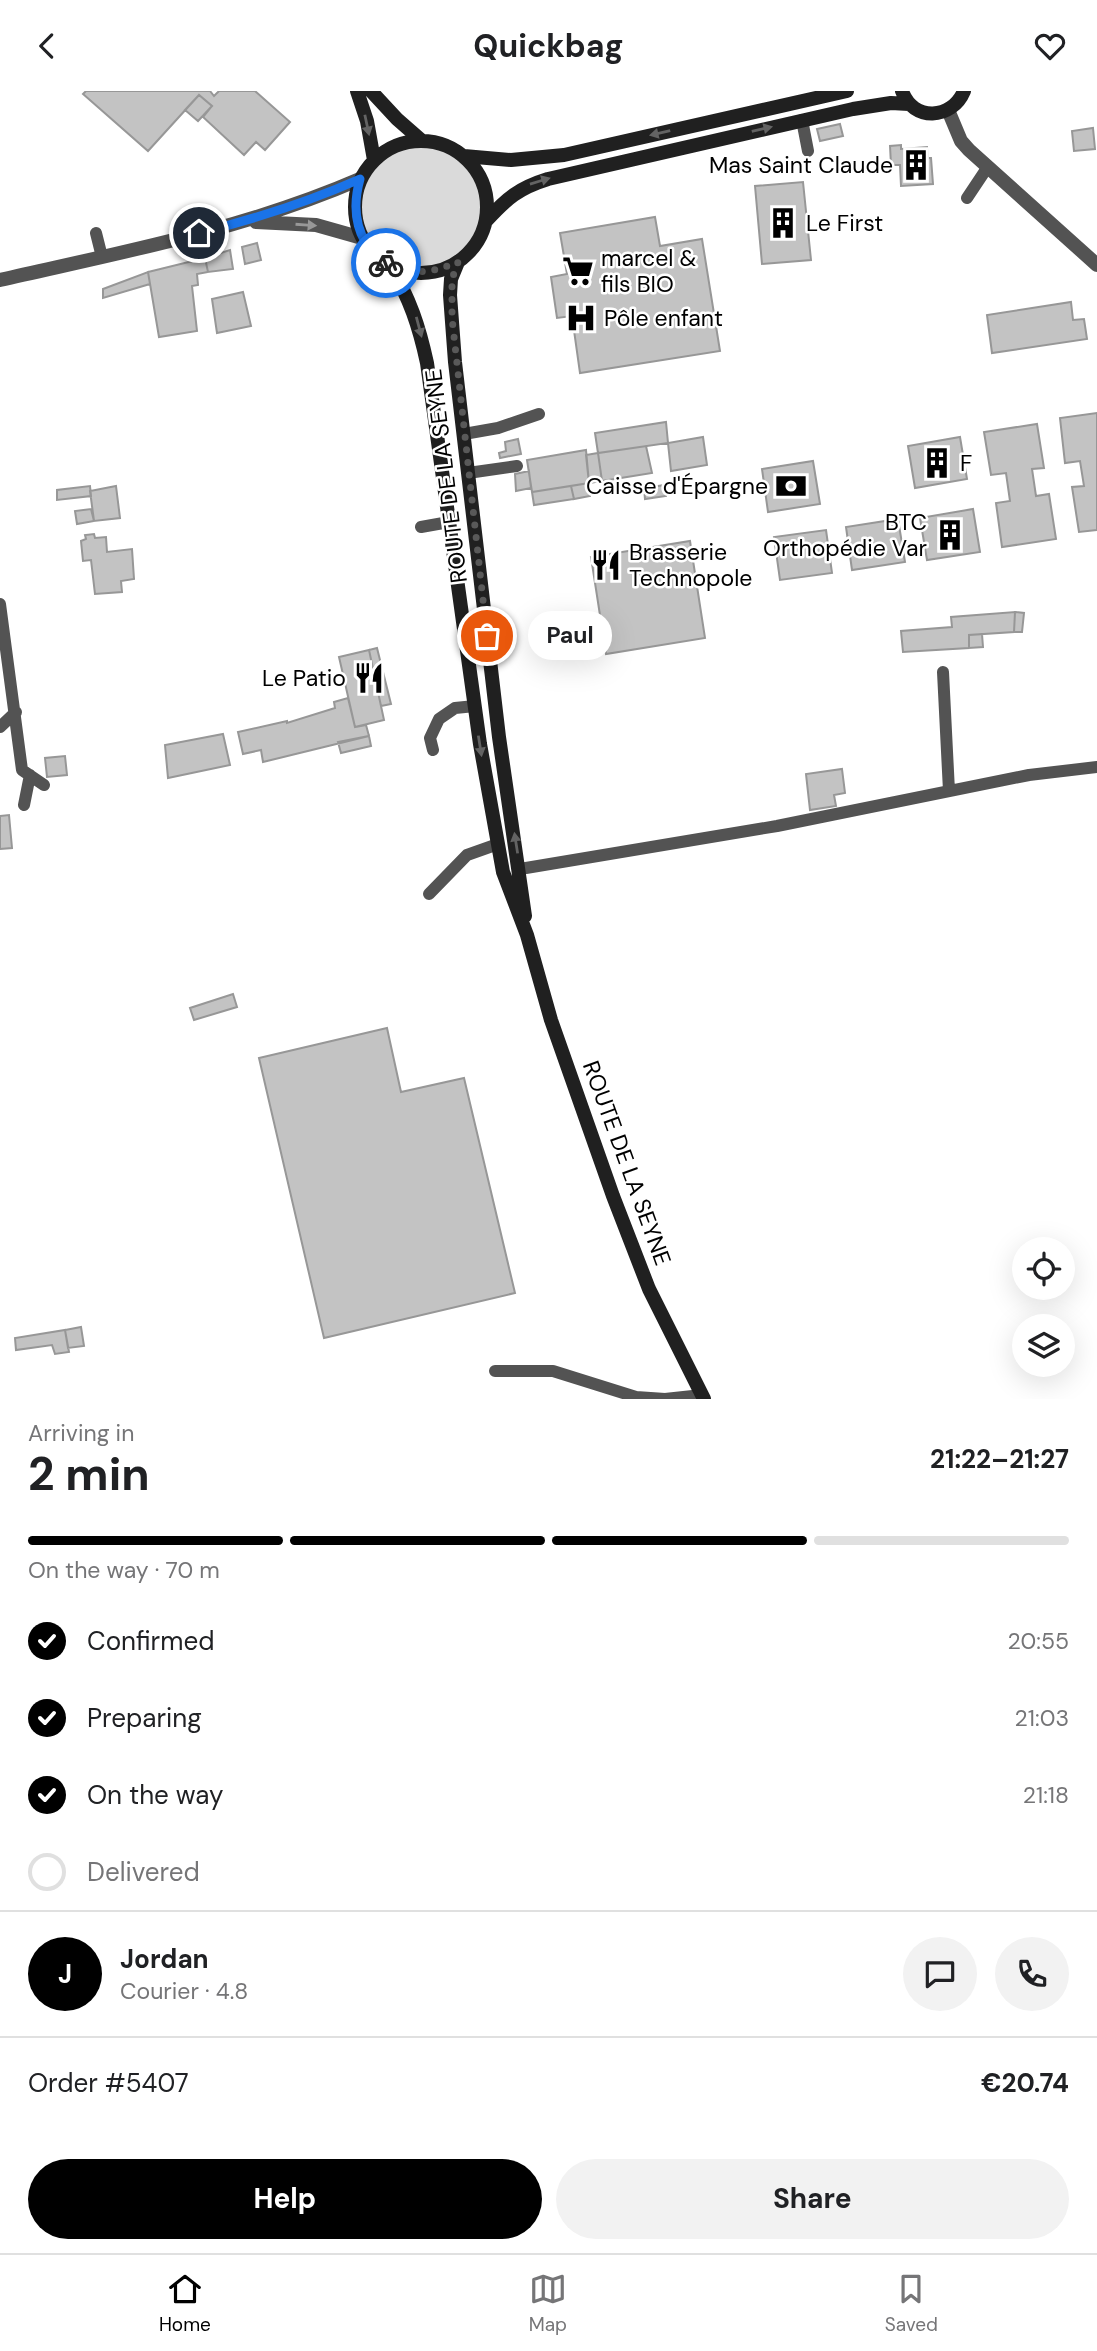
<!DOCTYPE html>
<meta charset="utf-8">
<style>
:root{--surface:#fff;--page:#f2f2f2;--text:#202124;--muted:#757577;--line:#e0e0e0;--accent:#000}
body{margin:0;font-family:"DM Sans",sans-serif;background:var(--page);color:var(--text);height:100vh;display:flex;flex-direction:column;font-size:26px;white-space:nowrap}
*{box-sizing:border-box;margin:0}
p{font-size:23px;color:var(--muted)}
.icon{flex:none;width:38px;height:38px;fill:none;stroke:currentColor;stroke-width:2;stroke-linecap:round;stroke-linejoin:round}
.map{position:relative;height:1308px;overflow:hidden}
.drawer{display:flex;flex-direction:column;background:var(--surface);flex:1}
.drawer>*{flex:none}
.tools{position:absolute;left:1012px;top:1146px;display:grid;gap:14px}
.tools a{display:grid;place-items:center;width:63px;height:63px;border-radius:50%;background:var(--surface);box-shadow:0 7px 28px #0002;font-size:35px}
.pin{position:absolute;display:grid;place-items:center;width:60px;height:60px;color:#fff;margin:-30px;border:4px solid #fff;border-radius:50%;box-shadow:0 2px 7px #0007}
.courier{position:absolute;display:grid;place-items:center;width:70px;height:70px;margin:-35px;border:5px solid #1a73e8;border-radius:50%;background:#fff;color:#222;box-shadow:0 2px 9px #0007}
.bubble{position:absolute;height:49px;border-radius:24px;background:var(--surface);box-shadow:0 7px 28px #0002;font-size:23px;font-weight:700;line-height:49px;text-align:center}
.headline em{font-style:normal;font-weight:700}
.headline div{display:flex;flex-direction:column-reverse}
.headline{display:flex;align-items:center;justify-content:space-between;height:119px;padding:0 28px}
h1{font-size:46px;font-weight:700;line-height:52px}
.bar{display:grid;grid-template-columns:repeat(4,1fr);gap:10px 7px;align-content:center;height:84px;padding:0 28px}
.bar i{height:9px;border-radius:5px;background:var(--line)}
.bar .selected{background:var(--accent)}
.bar p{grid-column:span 4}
.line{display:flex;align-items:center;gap:18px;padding:0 28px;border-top:2px solid var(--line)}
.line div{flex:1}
.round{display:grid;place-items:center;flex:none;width:74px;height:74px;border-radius:37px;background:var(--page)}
ol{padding:0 28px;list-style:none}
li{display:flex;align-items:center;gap:21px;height:77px}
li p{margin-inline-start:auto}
li .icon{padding:7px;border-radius:50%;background:var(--accent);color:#fff;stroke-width:4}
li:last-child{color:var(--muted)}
li i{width:38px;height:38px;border:4px solid var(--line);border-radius:50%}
.cta{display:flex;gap:14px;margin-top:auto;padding:14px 28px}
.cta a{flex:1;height:80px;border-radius:42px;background:var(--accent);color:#fff;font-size:28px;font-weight:700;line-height:80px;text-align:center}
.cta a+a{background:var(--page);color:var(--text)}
header{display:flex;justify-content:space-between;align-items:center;height:91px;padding:0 28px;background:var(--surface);font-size:32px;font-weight:700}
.menu{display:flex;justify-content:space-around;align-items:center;height:98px;border-top:2px solid var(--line);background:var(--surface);font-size:19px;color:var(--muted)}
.menu a{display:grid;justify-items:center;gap:4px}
.menu .selected{color:var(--accent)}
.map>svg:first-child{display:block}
.green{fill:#dadada}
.building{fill:#c3c3c3;stroke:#979797;stroke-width:2}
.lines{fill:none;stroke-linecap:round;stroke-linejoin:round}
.service{stroke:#535353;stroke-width:12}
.minor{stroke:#535353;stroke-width:14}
.secondary{stroke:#202020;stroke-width:14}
.oneway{fill:#636363}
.oneway2{fill:#989898}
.done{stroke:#595959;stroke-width:7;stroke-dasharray:0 12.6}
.route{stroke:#1a73e8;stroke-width:9}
.labels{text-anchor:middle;stroke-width:5;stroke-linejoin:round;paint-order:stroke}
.poi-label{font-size:23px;fill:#000;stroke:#fff;text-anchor:start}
.street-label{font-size:23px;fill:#000;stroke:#fff}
</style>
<header><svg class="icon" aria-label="back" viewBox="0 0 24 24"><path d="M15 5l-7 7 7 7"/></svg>Quickbag<svg class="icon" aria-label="heart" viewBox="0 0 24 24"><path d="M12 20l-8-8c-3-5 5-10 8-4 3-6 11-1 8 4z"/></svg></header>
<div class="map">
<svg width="1097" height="1308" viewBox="0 0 1097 1308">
<rect width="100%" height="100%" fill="#fff"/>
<path class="green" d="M355 116a66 66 0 1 1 132 0a66 66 0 1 1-132 0Z"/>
<path class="building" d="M86,0H210L214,5L219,0H255L290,31L265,59L256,51L244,64L203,26L212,15L199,4L148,60L83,3Z
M199,4L212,15L198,30L185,19Z
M840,33L843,45L820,50L817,38Z
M1093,37L1095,58L1074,60L1072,40Z
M901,54V58L927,56L928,67H931L933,93L901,95L900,74H891L890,55Z
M803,91L811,169L762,173L755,95Z
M655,126L660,155L702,148L720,260L580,282L572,225L557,227L551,186L567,183L560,142Z
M257,152L261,169L245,173L242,156Z
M230,159L233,178L208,181L205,167Z
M205,167L208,181L197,183L198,194L192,195L197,240L159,246L148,181Z
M148,181L150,193L103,207V198Z
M243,201L251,235L217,242L212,208Z
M1071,211L1073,229L1084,228L1087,248L992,262L987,224Z
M1097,322V439L1079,441L1072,396L1084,395L1080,370L1065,372L1060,327Z
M666,331L668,352L598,362L595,342Z
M1037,333L1044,377L1032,378L1036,405L1049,403L1056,448L1002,456L996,412L1010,410L1006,382L991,384L984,341Z
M703,346L707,374L671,380L668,352Z
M960,346L967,388L915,397L908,355Z
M518,348L521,363L500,367L499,362L506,360L505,351Z
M646,355L652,382L602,390L598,362Z
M586,359L589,392L532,401L527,369Z
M598,362L602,390L589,392L586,364Z
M813,370L820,413L768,421L762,378Z
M529,380L531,397L516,400L515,383Z
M589,392L590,405L574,408L571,395Z
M665,394L666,405L645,408L644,397Z
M90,395L91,405L57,409V399Z
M116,395L120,427L94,430L90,400Z
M571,395L574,408L534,414L532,401Z
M91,418L94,430L77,433L75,420Z
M973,418L980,461L927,469L920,427Z
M898,428L905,471L852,479L846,436Z
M826,439L832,482L780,489L774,446Z
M94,443L95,447L106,446L107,461L132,458L134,488L121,490L122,501L95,503L91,469L83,470L81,450L86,448L85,444Z
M690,450L705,547L606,563L591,466Z
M1015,521L1024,522L1022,541H1014Z
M1015,521L1014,541L969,544V557L903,561L901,540L952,536L951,526Z
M982,543L983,556L969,557V544Z
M377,557L391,613L381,615L369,559Z
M369,559L384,629L355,636L339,566Z
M348,607L355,636L366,634L369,645L263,671L261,659L243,663L238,641L287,630V632L335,617L334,611Z
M223,643L230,674L168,687L165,654Z
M369,645L371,655L341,662L338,651Z
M65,665L67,684L47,686L45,667Z
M842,678L845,702L834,704L836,715L810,719L806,683Z
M9,724L12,757L0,758V725Z
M233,903L237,916L194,929L190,917Z
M387,937L401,1001L464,987L515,1202L324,1247L259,967Z
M81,1236L84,1255L68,1257L65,1239Z
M65,1239L69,1261L55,1263L52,1254L16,1259L15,1247Z"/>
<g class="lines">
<path class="service" d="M802,29L808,60
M967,107L987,77
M96,142L102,166
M464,343L498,337L539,323
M468,382L517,375
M421,436L449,431
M0,513L22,679L44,694
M943,581L949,700
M0,636L16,621
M433,659L430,647L439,628L455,617L475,615
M24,714L30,684
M520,778L777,735L1029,684L1097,676
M429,803L467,764L498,753
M495,1280H553L636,1306L665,1308L702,1304"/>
<path class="minor" d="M948,19L961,50L969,59L1097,174
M256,131L316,134L362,147
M0,189C122,161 245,138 360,88"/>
<path class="secondary" d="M357,0L367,30L374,69
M371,0L397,28L421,49
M902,0C913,31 952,29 964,0
M355 116a66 66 0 1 1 132 0a66 66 0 1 1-132 0Z
M464,65L511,69L564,64L847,0
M486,130C507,107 519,97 548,88L853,18L891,12L909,13
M458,171L451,188L450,204L455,271L499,646L525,825
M390,174C410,208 419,235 427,272L480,653L503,781L527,844L551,929L613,1105L649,1198L704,1308"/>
</g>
<defs><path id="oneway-solid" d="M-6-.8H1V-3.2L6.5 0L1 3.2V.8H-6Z" transform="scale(1.75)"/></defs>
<g class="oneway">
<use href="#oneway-solid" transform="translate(367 34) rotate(78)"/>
<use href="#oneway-solid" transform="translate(762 38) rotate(-13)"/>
<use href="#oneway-solid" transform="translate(660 42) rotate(167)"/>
<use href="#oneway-solid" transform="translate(540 90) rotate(-17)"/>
<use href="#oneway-solid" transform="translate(419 236) rotate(75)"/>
<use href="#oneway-solid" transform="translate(480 655) rotate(81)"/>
<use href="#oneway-solid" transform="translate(516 752) rotate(-99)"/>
</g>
<use class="oneway2" href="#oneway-solid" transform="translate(306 134) rotate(4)"/>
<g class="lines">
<path class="done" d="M386,172C410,186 434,181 458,171L452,188V227L487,545"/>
<path class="route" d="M199,142C255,128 308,111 360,88C351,120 356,152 386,172"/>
</g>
<defs>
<symbol id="building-bare" viewBox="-9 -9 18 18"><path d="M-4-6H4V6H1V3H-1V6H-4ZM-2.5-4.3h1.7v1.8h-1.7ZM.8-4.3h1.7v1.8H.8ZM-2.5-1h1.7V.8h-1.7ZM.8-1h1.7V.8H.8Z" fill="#000" stroke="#fff" stroke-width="2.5" paint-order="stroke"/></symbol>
<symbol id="supermarket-bare" viewBox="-9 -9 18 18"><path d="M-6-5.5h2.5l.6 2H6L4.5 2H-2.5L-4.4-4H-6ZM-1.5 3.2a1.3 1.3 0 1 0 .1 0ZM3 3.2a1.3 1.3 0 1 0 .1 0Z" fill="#000" stroke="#fff" stroke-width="2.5" paint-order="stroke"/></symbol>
<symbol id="hospital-bare" viewBox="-9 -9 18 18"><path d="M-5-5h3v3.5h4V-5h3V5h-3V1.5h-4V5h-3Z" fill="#000" stroke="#fff" stroke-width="2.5" paint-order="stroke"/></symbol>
<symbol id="bank-bare" viewBox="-9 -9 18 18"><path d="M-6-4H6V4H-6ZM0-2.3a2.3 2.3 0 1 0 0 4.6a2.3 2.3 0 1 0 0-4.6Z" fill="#000" stroke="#fff" stroke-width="2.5" paint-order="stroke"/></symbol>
<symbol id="restaurant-bare" viewBox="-9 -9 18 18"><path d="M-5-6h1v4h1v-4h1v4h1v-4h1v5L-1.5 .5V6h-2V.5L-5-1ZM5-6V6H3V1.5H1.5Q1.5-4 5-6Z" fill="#000" stroke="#fff" stroke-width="2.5" paint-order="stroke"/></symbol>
</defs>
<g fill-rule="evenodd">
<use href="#building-bare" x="894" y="52" width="44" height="44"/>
<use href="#building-bare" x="761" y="110" width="44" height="44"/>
<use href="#supermarket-bare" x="556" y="158" width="44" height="44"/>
<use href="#hospital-bare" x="559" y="205" width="44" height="44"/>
<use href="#building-bare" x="915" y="350" width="44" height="44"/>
<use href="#bank-bare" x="769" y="373" width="44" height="44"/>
<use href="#building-bare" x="928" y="422" width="44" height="44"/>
<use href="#restaurant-bare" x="584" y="452" width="44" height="44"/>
<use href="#restaurant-bare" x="347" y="565" width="44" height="44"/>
</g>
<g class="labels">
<g class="poi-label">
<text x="893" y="82" text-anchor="end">Mas Saint Claude</text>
<text x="806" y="140">Le First</text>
<text x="601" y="175">marcel &amp;<tspan x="601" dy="26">fils BIO</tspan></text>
<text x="604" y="235">Pôle enfant</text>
<text x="960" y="380">F</text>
<text x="768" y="403" text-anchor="end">Caisse d'Épargne</text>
<text x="927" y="439" text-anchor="end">BTC<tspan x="927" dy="26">Orthopédie Var</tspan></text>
<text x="629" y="469">Brasserie<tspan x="629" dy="26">Technopole</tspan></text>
<text x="346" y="595" text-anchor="end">Le Patio</text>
</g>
<g class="street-label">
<text transform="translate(446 385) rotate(-97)" y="8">ROUTE DE LA SEYNE</text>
<text transform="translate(627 1072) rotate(70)" y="8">ROUTE DE LA SEYNE</text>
</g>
</g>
</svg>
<div class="tools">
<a><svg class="icon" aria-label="locate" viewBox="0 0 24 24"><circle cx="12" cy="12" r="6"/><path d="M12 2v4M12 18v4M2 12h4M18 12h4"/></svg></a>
<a><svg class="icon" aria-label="layers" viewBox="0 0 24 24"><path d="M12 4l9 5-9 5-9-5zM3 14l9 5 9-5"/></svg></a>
</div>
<div class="pin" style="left:487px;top:545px;background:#ea580c"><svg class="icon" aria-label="bag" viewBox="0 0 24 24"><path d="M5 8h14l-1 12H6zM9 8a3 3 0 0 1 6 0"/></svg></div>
<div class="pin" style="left:199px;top:142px;background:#1f2937"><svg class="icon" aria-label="home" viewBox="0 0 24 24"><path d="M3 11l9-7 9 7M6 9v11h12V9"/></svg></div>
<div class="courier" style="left:386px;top:172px"><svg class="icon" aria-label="bike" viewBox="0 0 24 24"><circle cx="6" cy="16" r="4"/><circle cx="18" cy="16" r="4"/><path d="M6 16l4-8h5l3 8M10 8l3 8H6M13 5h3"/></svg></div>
<div class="bubble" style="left:528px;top:520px;width:84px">Paul</div>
</div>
<section class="drawer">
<div class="headline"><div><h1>2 min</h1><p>Arriving in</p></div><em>21:22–21:27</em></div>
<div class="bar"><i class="selected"></i><i class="selected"></i><i class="selected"></i><i></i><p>On the way · 70 m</p></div>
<ol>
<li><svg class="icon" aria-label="check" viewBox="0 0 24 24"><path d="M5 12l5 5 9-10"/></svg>Confirmed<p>20:55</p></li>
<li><svg class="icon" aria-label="check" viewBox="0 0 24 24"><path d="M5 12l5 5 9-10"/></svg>Preparing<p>21:03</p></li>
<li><svg class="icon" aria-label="check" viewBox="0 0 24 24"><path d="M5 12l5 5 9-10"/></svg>On the way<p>21:18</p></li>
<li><i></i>Delivered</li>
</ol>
<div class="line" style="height:126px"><b class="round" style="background:var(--accent);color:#fff">J</b><div><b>Jordan</b><p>Courier · 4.8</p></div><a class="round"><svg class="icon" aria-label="chat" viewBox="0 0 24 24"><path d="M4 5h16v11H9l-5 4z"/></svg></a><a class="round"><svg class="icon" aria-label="phone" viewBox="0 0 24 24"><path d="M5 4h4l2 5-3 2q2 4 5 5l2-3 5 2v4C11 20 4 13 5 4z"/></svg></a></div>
<div class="line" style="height:91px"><div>Order #5407</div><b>€20.74</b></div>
<div class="cta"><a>Help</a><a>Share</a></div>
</section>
<nav class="menu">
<a class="selected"><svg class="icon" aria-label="home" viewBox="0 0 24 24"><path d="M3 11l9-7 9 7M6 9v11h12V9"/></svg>Home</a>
<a><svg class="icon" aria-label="map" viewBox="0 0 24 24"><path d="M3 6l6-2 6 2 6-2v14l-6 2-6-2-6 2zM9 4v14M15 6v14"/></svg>Map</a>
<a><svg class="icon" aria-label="saved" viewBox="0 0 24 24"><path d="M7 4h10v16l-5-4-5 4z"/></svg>Saved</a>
</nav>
